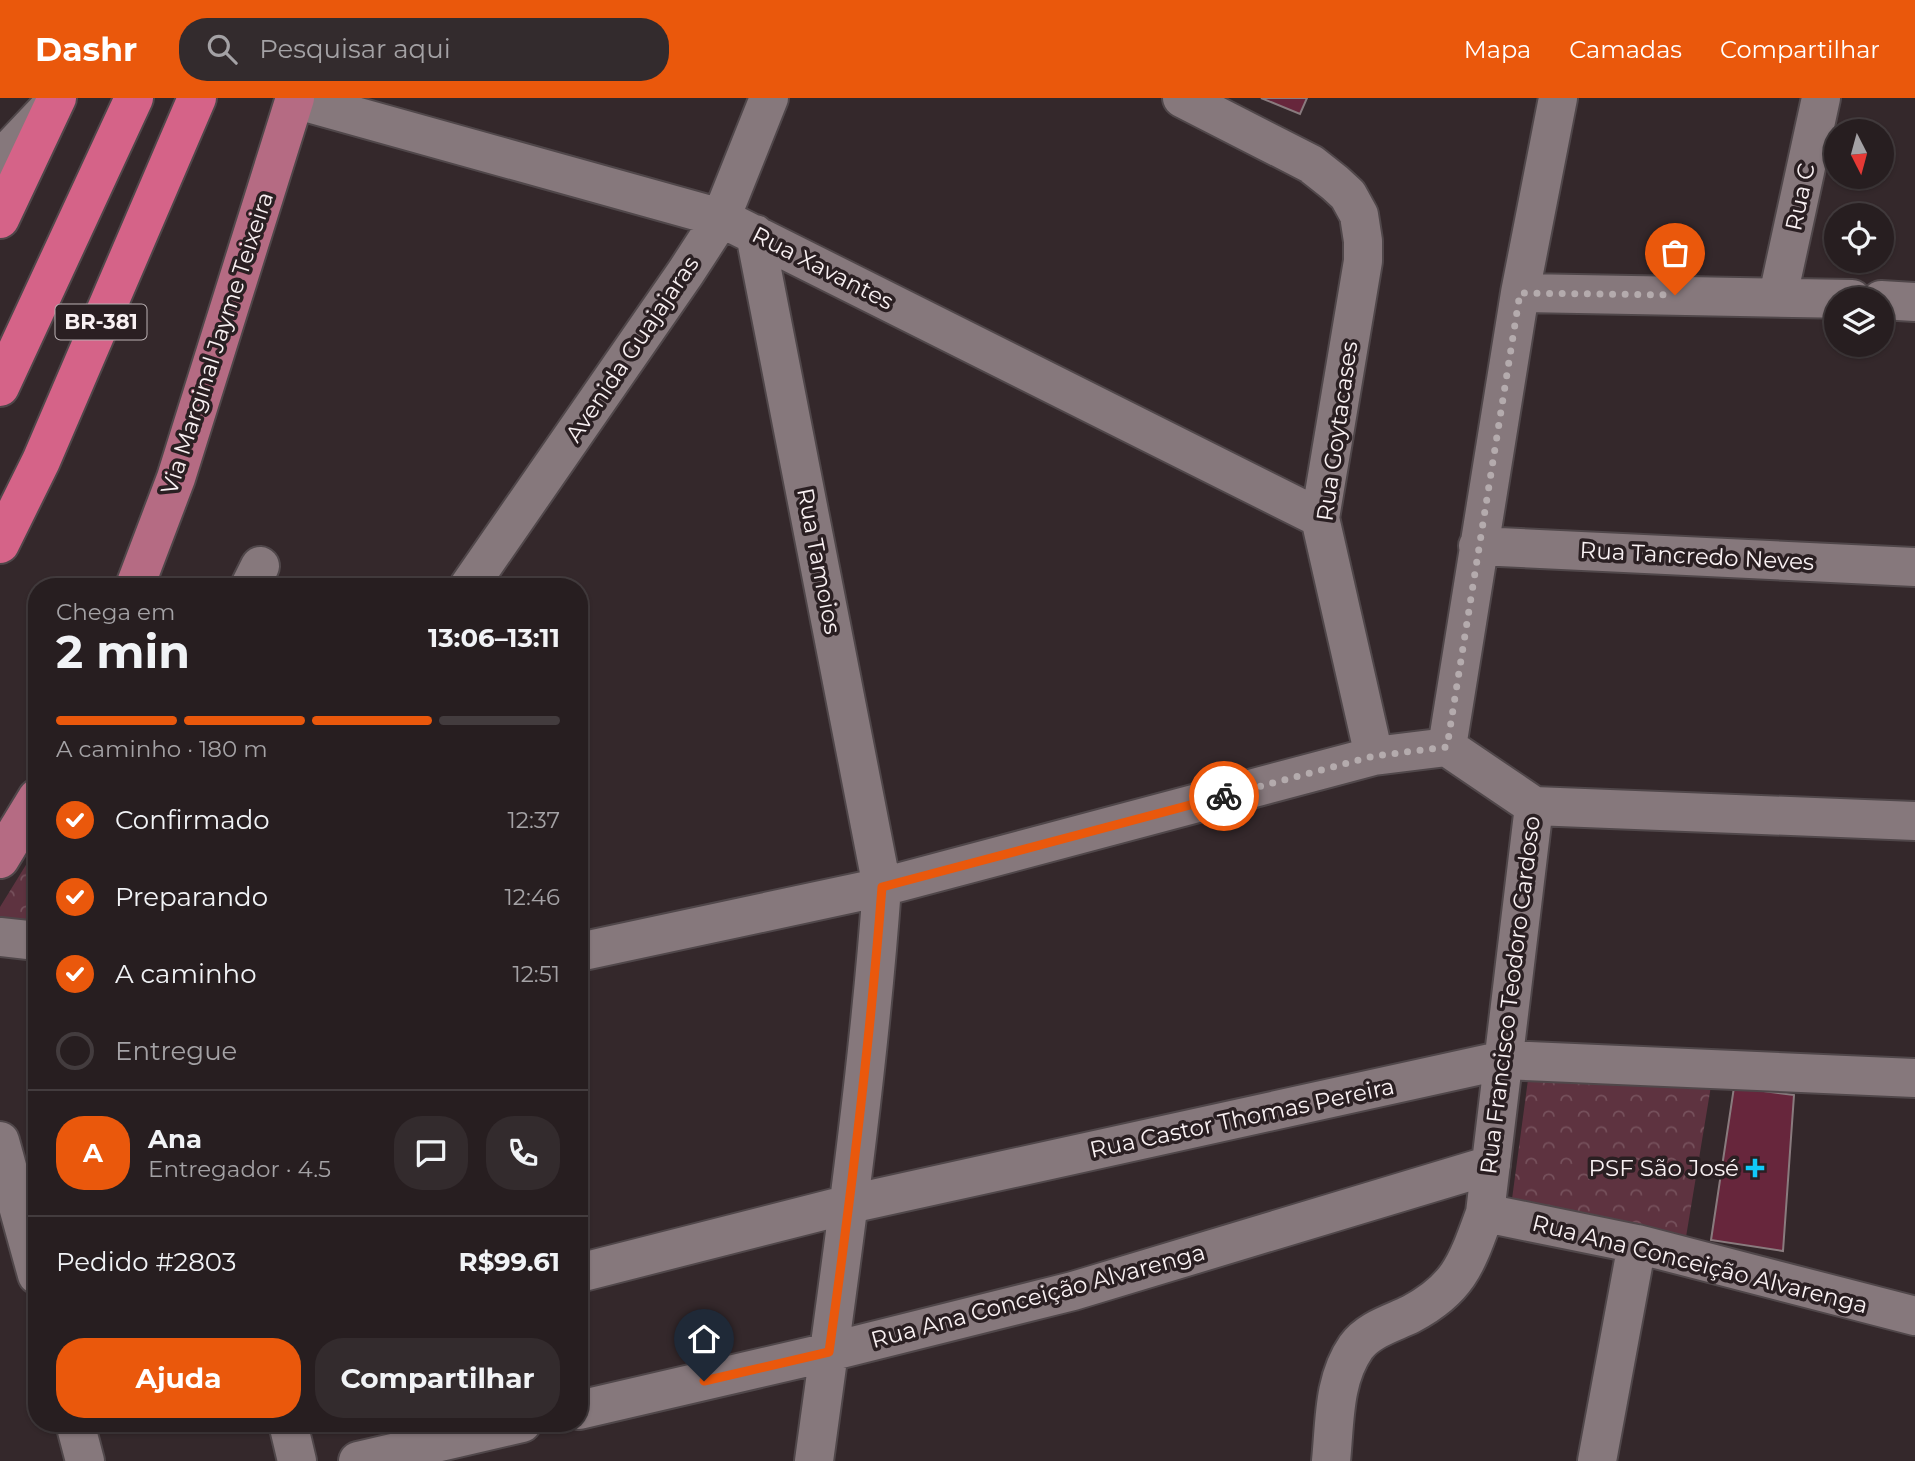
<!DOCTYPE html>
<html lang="pt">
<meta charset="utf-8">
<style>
:root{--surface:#271e20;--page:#332b2d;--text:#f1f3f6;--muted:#a4a2a5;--line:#433c3e;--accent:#ea580c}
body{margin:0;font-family:Montserrat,sans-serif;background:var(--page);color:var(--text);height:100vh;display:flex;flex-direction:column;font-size:26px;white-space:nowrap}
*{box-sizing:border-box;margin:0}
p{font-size:23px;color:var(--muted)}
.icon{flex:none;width:38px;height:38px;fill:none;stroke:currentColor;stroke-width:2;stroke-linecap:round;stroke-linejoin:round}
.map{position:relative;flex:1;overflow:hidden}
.drawer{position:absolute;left:28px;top:480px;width:560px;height:854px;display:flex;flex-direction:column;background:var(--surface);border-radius:28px;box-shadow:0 2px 5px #0004,0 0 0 2px var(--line)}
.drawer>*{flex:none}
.needle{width:46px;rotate:174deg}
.controls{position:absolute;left:1824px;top:21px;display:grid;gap:14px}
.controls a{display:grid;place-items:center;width:70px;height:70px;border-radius:50%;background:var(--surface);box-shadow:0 2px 5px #0004,0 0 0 2px var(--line);font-size:35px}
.pin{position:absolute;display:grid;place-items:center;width:60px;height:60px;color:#fff;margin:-72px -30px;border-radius:50% 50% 50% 0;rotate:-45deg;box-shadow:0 0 7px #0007}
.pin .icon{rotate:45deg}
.courier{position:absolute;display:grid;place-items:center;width:70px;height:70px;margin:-35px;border:5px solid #ea580c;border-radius:50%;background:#fff;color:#222;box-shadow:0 2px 9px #0007}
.overview em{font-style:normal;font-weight:700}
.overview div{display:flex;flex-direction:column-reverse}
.overview{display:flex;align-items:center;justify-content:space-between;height:119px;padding:0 28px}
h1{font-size:46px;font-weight:700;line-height:52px}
.bar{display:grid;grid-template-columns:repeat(4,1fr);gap:10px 7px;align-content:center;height:84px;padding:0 28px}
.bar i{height:9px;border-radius:5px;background:var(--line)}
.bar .current{background:var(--accent)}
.bar p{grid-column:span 4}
.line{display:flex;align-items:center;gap:18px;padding:0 28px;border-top:2px solid var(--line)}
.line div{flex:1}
.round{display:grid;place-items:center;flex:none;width:74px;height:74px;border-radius:28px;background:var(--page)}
ol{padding:0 28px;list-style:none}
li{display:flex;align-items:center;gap:21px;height:77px}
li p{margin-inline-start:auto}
li .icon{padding:7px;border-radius:50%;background:var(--accent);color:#fff;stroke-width:4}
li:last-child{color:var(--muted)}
li i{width:38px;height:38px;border:4px solid var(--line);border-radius:50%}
.cta{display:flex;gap:14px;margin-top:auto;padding:14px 28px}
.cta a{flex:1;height:80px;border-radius:28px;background:var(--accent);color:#fff;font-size:28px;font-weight:700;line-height:80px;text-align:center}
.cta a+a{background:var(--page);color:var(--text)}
header{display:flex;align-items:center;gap:42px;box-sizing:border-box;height:98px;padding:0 35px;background:var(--accent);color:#fff}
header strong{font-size:33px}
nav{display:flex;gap:38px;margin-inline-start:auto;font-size:24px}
.search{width:490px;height:63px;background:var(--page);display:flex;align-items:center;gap:18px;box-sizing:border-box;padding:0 24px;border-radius:28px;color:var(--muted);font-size:26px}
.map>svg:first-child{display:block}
.forest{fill:url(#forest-crowns)}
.building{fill:#67263c;stroke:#897b7e;stroke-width:2}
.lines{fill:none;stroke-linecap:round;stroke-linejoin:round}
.minor-casing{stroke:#50474a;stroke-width:42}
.major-casing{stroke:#50474a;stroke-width:42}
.highway-casing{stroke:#50474a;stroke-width:42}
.minor{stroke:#86787c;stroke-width:38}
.major{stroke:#b56b83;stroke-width:38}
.highway{stroke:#d56388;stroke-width:38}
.done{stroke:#b4abad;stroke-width:7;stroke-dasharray:0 12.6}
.route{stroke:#ea580c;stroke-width:9}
.poi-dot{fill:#10cafa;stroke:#2a1f22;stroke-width:2.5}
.labels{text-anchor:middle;stroke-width:7;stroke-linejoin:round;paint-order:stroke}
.shield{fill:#2a1f22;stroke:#bbb2b4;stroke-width:2}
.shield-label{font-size:21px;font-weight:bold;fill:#f9f1f3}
.street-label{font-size:23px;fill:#f9f1f3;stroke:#2a1f22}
.poi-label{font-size:23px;fill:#f9f1f3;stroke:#2a1f22;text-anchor:end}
</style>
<header>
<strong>Dashr</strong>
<div class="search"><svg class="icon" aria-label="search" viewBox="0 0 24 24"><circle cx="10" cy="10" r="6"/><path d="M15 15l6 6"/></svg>Pesquisar aqui</div>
<nav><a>Mapa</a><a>Camadas</a><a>Compartilhar</a></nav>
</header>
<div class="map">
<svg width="1915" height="1363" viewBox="0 0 1915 1363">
<defs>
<pattern id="forest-crowns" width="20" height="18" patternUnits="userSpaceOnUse" patternTransform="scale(1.75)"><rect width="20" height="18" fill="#5e3340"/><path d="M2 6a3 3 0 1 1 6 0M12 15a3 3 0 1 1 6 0" fill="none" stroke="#76515c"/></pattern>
</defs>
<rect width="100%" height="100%" fill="#34282b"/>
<path class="forest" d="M37,749V827L0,822V809Z
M1529,974L1712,982L1686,1139L1512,1101Z"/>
<path class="building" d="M1261,0H1307L1300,16Z
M1734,989L1794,997L1783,1153L1711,1142Z"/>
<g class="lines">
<defs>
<path id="minor" d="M1182,0L1311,66L1335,85L1348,97L1359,117L1363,143V163L1320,420L1374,658
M294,1L721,120L1320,420
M0,62L49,10
M755,136L882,789C868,981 840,1172 814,1363
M1520,195L1852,201
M1778,198L1821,0
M1881,202L1915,204
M1478,448L1915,469
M250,488L260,468
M469,488L686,174L721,120L769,0
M1447,649L1520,195L1558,0
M1447,649L1534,708
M1534,708L1915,723
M0,839L37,843
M579,854L882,789L1374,658L1447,649
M0,1043L37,1177
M1485,1115L1637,1146L1915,1218
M579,1175L850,1106L1504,962L1915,980
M579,1312L829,1254L1073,1193L1491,1067
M75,1325L85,1363
M288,1325L297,1363
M358,1363L522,1325
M1331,1363C1335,1324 1333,1282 1356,1249C1369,1231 1393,1225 1411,1216C1460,1190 1467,1164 1485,1115L1534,708
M1597,1363L1637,1146"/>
<path id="major" d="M135,488L176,380L295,0
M0,761L37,700"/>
<path id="highway" d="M0,121L57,0
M0,289L134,0
M0,446L41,363L197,0"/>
</defs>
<use href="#minor" class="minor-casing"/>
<use href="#major" class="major-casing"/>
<use href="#highway" class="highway-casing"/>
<use href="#minor" class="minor"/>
<use href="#major" class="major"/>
<use href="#highway" class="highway"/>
</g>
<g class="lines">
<path class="done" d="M1224,698L1374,658L1447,649L1520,195L1675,197"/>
<path class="route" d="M704,1283L829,1254C851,1099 870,945 882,789L1224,698"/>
</g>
<path class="poi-dot" d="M1751.5 1059.5h7v7h7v7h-7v7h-7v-7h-7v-7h7z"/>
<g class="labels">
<rect class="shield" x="55.5" y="206.5" width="91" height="35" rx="5"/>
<g class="shield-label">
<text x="101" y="231">BR-381</text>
</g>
<g class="street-label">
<text transform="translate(1800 99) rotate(-78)" y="8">Rua C</text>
<text transform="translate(823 170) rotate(27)" y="8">Rua Xavantes</text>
<text transform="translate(217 245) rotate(-72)" y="8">Via Marginal Jayme Teixeira</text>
<text transform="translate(632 251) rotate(-56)" y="8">Avenida Guajajaras</text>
<text transform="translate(1337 333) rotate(-82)" y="8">Rua Goytacases</text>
<text transform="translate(1697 458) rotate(3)" y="8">Rua Tancredo Neves</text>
<text transform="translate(819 463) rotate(79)" y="8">Rua Tamoios</text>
<text transform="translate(1510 897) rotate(-83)" y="8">Rua Francisco Teodoro Cardoso</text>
<text transform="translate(1242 1020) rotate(-12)" y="8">Rua Castor Thomas Pereira</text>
<text transform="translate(1700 1166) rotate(14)" y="8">Rua Ana Conceição Alvarenga</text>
<text transform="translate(1038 1198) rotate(-15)" y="8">Rua Ana Conceição Alvarenga</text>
</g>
<g class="poi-label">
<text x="1739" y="1078">PSF São José</text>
</g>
</g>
</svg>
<div class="controls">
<a><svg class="needle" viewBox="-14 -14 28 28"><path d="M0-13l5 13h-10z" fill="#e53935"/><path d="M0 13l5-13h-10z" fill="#a4a2a5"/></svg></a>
<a><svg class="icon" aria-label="locate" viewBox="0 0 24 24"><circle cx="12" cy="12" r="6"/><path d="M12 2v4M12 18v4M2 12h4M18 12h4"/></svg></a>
<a><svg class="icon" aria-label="layers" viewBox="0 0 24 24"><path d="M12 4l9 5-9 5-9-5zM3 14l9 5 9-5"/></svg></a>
</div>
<div class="pin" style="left:1675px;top:197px;background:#ea580c"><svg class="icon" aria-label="bag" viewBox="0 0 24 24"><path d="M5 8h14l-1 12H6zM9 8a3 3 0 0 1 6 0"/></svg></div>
<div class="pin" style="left:704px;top:1283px;background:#1f2937"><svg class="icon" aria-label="home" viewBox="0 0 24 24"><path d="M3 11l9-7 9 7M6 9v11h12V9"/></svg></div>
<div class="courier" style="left:1224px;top:698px"><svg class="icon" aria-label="bike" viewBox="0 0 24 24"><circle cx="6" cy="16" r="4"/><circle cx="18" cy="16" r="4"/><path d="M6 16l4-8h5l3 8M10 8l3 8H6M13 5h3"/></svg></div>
<section class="drawer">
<div class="overview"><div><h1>2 min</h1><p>Chega em</p></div><em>13:06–13:11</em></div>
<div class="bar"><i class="current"></i><i class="current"></i><i class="current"></i><i></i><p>A caminho · 180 m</p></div>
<ol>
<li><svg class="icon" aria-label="check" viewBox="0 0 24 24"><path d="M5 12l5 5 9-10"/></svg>Confirmado<p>12:37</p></li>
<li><svg class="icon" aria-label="check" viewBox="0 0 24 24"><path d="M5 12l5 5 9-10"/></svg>Preparando<p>12:46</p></li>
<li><svg class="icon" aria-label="check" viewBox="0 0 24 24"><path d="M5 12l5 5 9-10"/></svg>A caminho<p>12:51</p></li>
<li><i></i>Entregue</li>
</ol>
<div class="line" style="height:126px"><b class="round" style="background:var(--accent);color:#fff">A</b><div><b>Ana</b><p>Entregador · 4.5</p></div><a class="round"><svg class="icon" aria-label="chat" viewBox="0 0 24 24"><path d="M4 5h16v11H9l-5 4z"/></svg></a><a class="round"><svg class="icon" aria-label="phone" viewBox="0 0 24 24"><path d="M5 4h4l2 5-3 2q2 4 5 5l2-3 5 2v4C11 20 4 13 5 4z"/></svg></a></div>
<div class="line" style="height:91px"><div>Pedido #2803</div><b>R$99.61</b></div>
<div class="cta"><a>Ajuda</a><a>Compartilhar</a></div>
</section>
</div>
